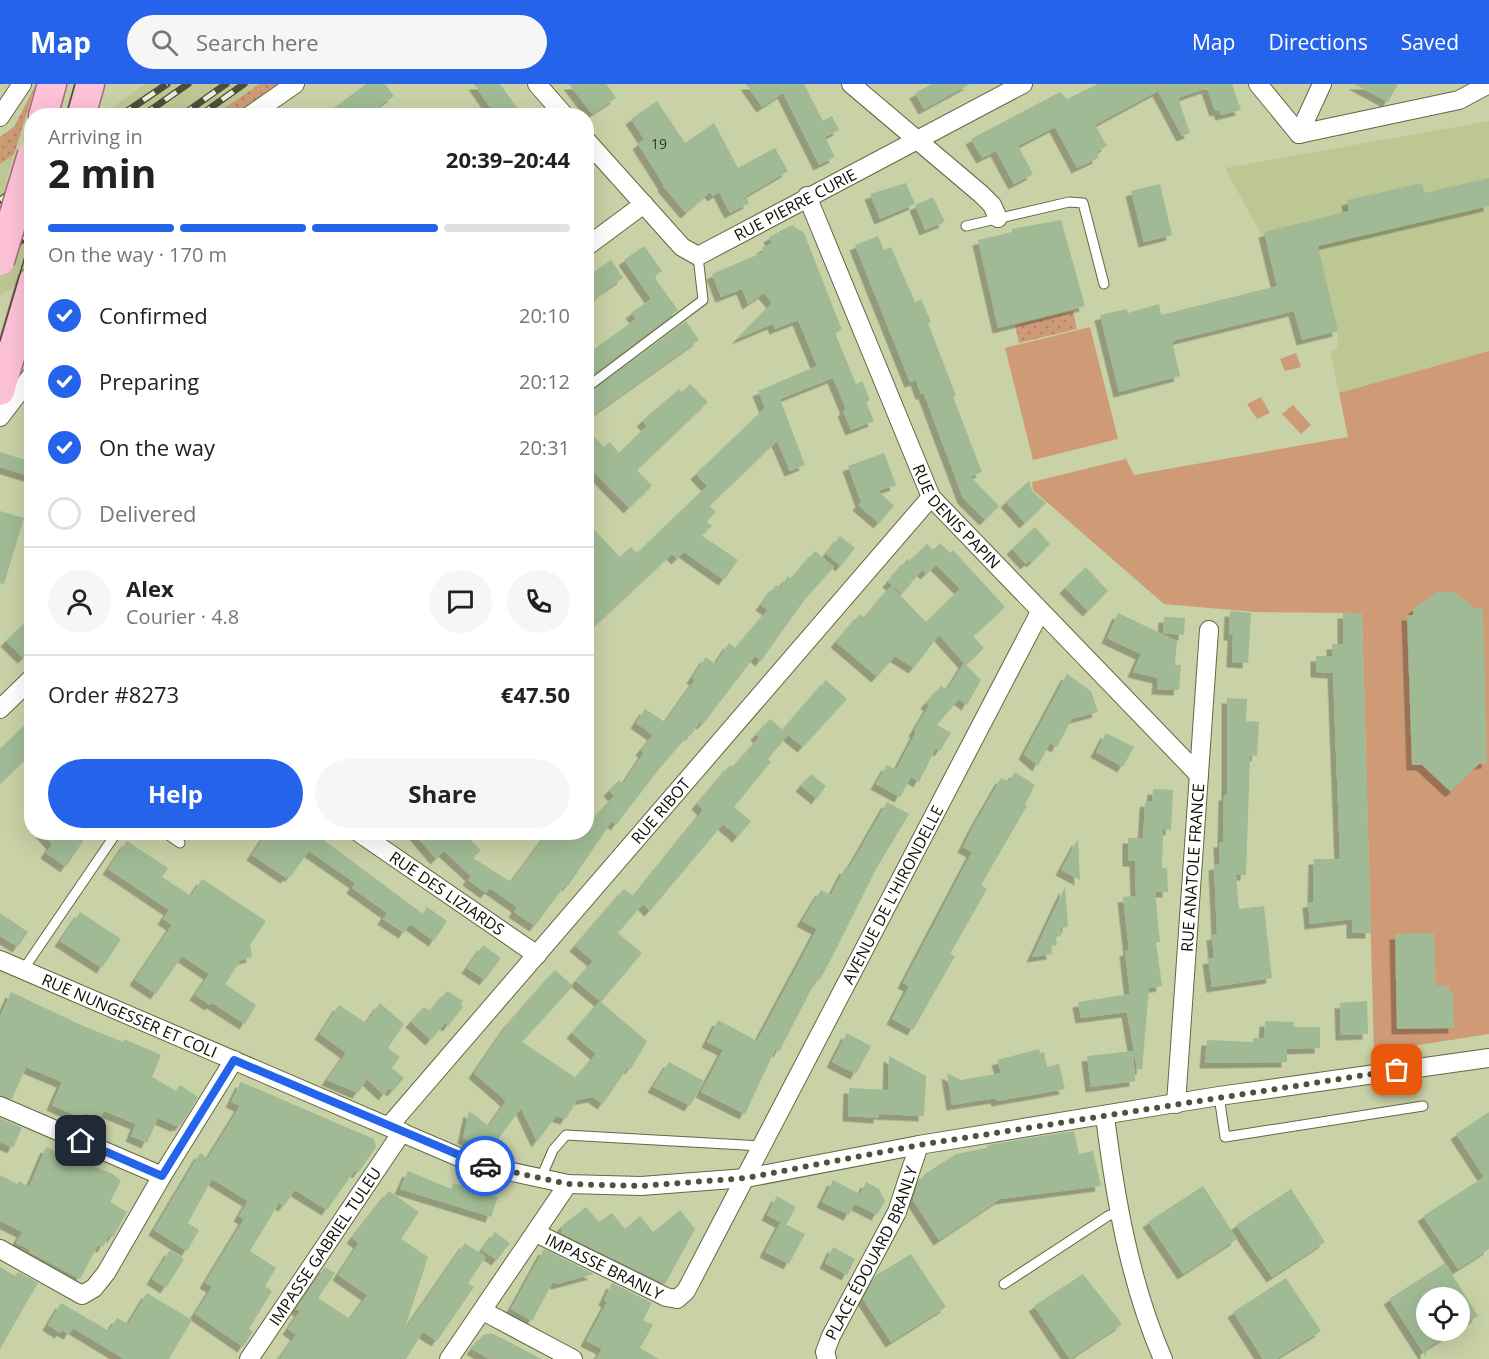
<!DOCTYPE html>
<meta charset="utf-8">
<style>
:root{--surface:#fff;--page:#f6f6f6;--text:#222;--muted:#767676;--line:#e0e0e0;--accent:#2563eb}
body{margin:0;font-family:"Open Sans",sans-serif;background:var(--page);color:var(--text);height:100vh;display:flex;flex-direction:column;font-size:22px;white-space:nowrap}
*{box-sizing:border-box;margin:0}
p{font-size:20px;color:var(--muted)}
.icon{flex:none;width:33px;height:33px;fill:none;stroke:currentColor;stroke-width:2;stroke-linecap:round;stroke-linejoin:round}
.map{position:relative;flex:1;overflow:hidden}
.sheet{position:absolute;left:24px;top:24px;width:570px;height:732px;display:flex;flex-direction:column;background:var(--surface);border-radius:24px;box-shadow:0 6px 24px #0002}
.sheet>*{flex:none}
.fabs{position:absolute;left:1416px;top:1203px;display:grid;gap:12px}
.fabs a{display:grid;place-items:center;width:54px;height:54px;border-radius:50%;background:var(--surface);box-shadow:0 6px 24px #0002;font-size:30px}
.pin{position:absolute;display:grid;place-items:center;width:51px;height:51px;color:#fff;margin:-26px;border-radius:12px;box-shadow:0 3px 9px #0006}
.courier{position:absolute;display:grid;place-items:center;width:60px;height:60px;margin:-30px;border:4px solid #2563eb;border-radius:50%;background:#fff;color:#222;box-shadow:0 2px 8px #0007}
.headline em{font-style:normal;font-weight:700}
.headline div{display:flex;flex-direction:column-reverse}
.headline{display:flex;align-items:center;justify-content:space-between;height:102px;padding:0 24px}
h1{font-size:39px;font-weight:700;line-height:45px}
.bar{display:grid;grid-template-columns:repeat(4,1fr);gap:9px 6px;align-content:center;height:72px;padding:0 24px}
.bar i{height:8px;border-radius:4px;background:var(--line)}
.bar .current{background:var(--accent)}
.bar p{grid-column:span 4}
.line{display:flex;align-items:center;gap:15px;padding:0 24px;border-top:2px solid var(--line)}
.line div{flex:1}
.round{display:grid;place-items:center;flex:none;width:63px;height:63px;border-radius:32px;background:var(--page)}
ol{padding:0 24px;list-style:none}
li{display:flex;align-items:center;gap:18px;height:66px}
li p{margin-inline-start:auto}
li .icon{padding:6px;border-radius:50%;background:var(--accent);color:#fff;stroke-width:4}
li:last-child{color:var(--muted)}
li i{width:33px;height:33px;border:3px solid var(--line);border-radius:50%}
.button{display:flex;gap:12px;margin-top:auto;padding:12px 24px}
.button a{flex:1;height:69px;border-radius:36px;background:var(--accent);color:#fff;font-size:24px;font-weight:700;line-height:69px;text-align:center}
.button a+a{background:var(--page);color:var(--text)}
header{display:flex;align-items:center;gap:36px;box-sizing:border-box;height:84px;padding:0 30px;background:var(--accent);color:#fff}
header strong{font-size:28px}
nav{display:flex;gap:33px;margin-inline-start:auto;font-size:21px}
.search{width:420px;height:54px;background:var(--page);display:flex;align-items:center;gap:15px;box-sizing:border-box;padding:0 21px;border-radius:33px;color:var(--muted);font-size:22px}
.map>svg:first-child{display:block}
.built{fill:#bdc794}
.grass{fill:url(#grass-dots)}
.park{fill:#ce9b76}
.building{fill:#a0ba95;filter:url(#shadow)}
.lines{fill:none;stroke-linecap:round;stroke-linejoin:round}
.service-casing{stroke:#626941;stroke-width:11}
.minor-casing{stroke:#626941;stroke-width:20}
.primary-casing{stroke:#aa697c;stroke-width:31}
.service{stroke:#fff;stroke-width:9}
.minor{stroke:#fff;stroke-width:18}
.primary{stroke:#fec2d8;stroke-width:28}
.tram{stroke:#4c5039;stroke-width:1.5}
.rail-casing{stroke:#4c5039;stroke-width:7}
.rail{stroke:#ebefd9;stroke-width:4.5;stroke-dasharray:14;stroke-linecap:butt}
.primary-bridge-casing{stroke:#aa697c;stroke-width:31;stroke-linecap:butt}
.primary-bridge{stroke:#fec2d8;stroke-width:28}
.done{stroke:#4f533b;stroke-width:6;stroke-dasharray:0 10.8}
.route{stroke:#2563eb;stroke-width:8}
.labels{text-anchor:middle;stroke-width:4.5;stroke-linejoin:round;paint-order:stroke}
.number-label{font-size:14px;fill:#323a27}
.street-label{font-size:16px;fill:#0d0f02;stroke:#ebefd9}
</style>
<header>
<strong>Map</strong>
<div class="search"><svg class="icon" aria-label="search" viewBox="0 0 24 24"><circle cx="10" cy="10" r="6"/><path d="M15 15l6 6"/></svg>Search here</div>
<nav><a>Map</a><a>Directions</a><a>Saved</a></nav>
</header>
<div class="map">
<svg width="1489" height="1275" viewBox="0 0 1489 1275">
<defs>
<pattern id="grass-dots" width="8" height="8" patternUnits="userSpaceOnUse" patternTransform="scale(1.5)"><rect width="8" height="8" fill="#ce9b76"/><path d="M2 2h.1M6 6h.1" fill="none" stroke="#b08464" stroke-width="1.8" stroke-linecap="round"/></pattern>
<filter id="shadow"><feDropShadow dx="-5.5" dy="5.5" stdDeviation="0" flood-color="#0004"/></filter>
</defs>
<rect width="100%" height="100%" fill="#c9d1a6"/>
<path class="built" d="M145,0H265L221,31L100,32Z
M25,34L5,99L32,80L31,191L0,212V53Z
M1489,37V267L1339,309L1330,268L1337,264L1338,248L1302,256L1288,200L1225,84Z"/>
<path class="grass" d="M36,0L14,70L0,80V53L14,43Z
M260,0H278L233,31H214Z
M1073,227L1077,245L1019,259L1015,241Z"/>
<path class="park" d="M1090,243L1118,355L1033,376L1005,264Z
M1489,267V950L1374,968L1362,529L1255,528L1164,520L1033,406L1032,398L1126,375L1134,391L1348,353L1339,309Z
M1296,269L1301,283L1285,287L1280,275Z
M1261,313L1270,329L1257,335L1247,320Z
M1293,321L1311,341L1301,350L1282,330Z"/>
<path class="building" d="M366,0H385L394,12L365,32H323Z
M474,0H500L523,32H496Z
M569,0H606L616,14L592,30Z
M746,0H804L823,37L832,32L839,46L825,53L835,73L819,81L783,9L762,23Z
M932,0H970L924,25L915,9Z
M1098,0H1232L1241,26L1221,31L1219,26L1215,27L1207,4L1178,14L1190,49L1182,52L1158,7L1095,41L1107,62L1098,67V74L1077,84L1055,43L1018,62L1033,90L1014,100L996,67L982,74L971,55L1060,8L1067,15Z
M1354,0H1398L1388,18Z
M657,17L685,59L714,39L738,84L775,64L788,87L746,112L749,119L730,129L719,108L713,112L710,108L686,129L663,102L664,101L638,60L644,55L631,35Z
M1489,94V122L1318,162L1338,247L1302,256L1294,227L1172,257L1180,292L1119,308L1100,231L1127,225L1128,229L1159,220L1161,231L1277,202L1264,148L1349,127L1347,116L1422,99L1424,109Z
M906,99L915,120L880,135L870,110Z
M1160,100L1172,151L1144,158L1131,107Z
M933,113L945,138L925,146L915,121Z
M1061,136L1085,222L998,244L978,156L1012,148V145Z
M792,141L804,149L842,246L835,249L856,300L862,297L870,316L866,318L874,337L851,346L843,327L846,325L833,294L780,315L805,381L790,387L777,357L709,422L716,428L706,437L712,442L701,451L738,476L724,496L684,468L677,475L672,470L586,550V437L620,473L631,463L637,469L707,402L696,390L765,324L758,307L817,282L798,236L775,245L773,240L737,255L772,219L764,209L748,220L742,205L721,213L712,190L764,168L762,164L772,159L769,153Z
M878,152L884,166L891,163L915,218L921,215L931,238L928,239L956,312L953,313L982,388L971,393L999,422L985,436L963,414L924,310H921L916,296L910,298L855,161Z
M644,162L662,187L654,193L678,226L586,295V271L636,235L631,229L651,215L624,176Z
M611,176L623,194L603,208L586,227V184L591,190Z
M686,237L699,256L586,336V311Z
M690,300L708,318L637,386L652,402L629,424L586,380V344L604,363L610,358L619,369L647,342L642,337L679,305L682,309Z
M0,368L32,378V393L0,383Z
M884,369L896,401L878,407L894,422L879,439L858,421L861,418L848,382Z
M1029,397L1032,407L1046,419L1025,439L1006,418Z
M0,427L24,434L4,500L0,499Z
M1035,443L1050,460L1032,478L1030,476L1026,480L1012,465Z
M840,452L855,464L841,482L826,470Z
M940,459L950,469L953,466L1005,523L973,552L984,564L966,581L981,596L967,621L959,615L937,641L951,649L940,667L936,664L919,698L911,693L900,713L876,700L887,681L896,686L916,648L914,647L929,622L926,619L941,602L947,606L964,579L939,551L914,584L895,572L877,593L836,558L860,530L864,534L891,502L926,538L960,505L936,481L926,490L922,486L902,510L888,498L907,475L909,477L927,460L933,466Z
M815,467L834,483L805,515L761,577L755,572L703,640L700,638L691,651L689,650L659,685L616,741L612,737L568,802L566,800L535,842L514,828L517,823L490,804L486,809L468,796L471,792L444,767L436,775L413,748H478L471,756L481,766L473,774L511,798L548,748H586V743L614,712L609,707L619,696L623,700L644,668L641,666L653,651L636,639L645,625L665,638L695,596L692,594L706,573L715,580L729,559L736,564L768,526L761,521L776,501L780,504L788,492L791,495Z
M1086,483L1108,507L1088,527L1065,504Z
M1437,508H1455L1476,525L1483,524L1487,679L1479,680L1451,708L1422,681H1412L1407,531H1413V525Z
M1230,527L1251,529L1248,579L1232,578L1233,551H1229Z
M1118,529L1177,557L1175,581H1181L1179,606L1157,605L1158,594L1133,588L1141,570L1107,554Z
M1343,529H1362L1371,849H1352V835L1310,840L1308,818H1313L1314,775H1340L1333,589L1316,588V572H1332V560H1343Z
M32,532V566L23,574L6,557Z
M1164,533L1185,534L1184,551L1163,549Z
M1067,590L1091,607L1098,628L1072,635L1057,663L1050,659L1038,682L1024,670Z
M826,596L847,615L803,663L788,651L768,675L771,678L734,723L751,737L738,753L723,740L650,827L643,820L618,849L642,869L601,918L647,957L631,985L628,983L603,1020L593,1013L577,1016L566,1035L556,1032L537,1058L521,1024L489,1068L472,1065L475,1061L463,1054L469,1027L489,1042L506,1017L474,989L507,941L555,886L573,902L522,958L576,994L596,970L572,949L600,917L576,897L593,877L575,862L624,805L634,812L703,726L697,720L730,681L733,683L759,654L756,651L770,635L783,646Z
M1227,614L1247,615L1246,637L1259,638L1257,672L1250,671L1246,791H1236L1239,825L1264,822L1272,894L1212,903L1208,875L1214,874L1212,851L1217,850L1214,781L1220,780L1219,758H1223L1224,711H1227Z
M32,634V669L0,700V665Z
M1106,649L1134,663L1123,683L1096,668Z
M1015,688L1035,701L1025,721L1027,722L981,801L987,805L950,870L955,872L913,946L892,935L909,902L903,899L972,768L963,763L973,743L1001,694L1009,698Z
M811,690L826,702L817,715L801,702Z
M1153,705L1173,706L1171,746L1163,745L1162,784H1167L1168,808H1155L1160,858H1156L1162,902L1149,904L1142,985H1137L1127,928L1081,934L1078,918L1130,910L1125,867L1129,866L1123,813L1136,812L1135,777H1128V754H1143L1145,721L1146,717L1152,718Z
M887,718L909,730L876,785L829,879L819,897L816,896L779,968L775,966L745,1030L701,1008L723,966L707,958L718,936L757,957L817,845L802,837L821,806L831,811L845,784L848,786Z
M41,748H89L66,783L46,769L52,760Z
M267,748H313L423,830L427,823L447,837L434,857L410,840L404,849L383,835L387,829L352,804L355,799L309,767L291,792L289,791L286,794L252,771Z
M1078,755L1080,796L1061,786Z
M127,757L168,784L162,793L191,812L202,795L266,837L250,861L252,873L241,876L225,900L256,921L245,940L212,919L210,921L195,911L209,890L182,872L156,910L135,896L172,841L163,835L169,826L108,785Z
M1065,803L1068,843L1060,844L1061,852L1056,853L1057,861L1051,862L1052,870L1032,873Z
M80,828L121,855L102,884L60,857Z
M0,829L28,848L18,863L0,852Z
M1434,849L1436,902L1449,901V908H1453L1454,944L1397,945L1395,850Z
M483,861L501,874L485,896L467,884Z
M447,907L463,917L461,921L463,923L448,942L445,939L431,956L411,938L424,923L430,927Z
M11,908L81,941L123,958L124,955L161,971L152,993L176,1007L180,1001L198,1013L181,1041L176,1042L158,1034L147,1059L131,1052L136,1040L104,1027L100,1036L86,1029L83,1035L52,1021L62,998L26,983L12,1015L0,1011V933Z
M1367,917L1368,950L1341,951L1340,919Z
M380,919L404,940L388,964L400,973L392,984L404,994L393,1007L389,1004L384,1011L367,995L358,1009L327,996L346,969L320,950L339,921L366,939Z
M1265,937L1294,938V943H1320V964L1287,965V978L1205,979L1207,956L1253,958V954H1264Z
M847,949L871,962L856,990L832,978Z
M1039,965L1040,969L1044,968L1047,983L1059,980L1065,1005L997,1017L996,1014L952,1021L947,989L961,996L1001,989L997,976Z
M1133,967L1135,997L1091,1003L1087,972Z
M889,972L926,992L924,1032L879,1030V1034L848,1032L849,1004L888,1006Z
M669,978L704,997L690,1022L653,1003Z
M241,998L374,1055L376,1063L358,1089L355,1086L327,1126L295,1106L284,1122L279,1119L250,1167L276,1184L265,1202L272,1207L249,1245L253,1247L243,1263L195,1230L212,1203L205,1199L244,1135L239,1132L248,1117L212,1095L188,1139L199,1146L187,1167L154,1146L200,1069L208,1074L240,1022L231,1018Z
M1489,1028V1165L1458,1185L1423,1132L1484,1093L1456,1050Z
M0,1034L22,1044L13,1064L0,1058Z
M1074,1047L1079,1070L1093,1067L1101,1102L1000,1115L939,1156L913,1116L919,1097L925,1090L956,1070L987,1064V1061Z
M46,1063L113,1090L121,1097L110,1118L127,1128L113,1153L109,1151L103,1163L98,1161L80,1195L29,1168L30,1166L16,1159L22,1148L0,1137V1091L17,1100L19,1097L29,1103Z
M408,1087L451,1105L453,1099L498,1113L491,1133L400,1105Z
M833,1096L860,1110L849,1131L822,1118Z
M866,1098L879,1105L885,1117L877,1131L855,1120Z
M1203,1102L1237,1155L1183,1190L1148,1138Z
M1291,1105L1325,1158L1272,1193L1236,1141Z
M389,1107L419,1128L401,1155L428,1173L404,1247L465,1159L486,1173L468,1199L474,1203L437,1257L423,1248L406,1275H279L296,1251L288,1245L300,1227L296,1225L325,1183L335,1189L318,1214L350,1235L367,1211L338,1191L359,1159L352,1154Z
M777,1112L796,1123L786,1141L767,1131Z
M586,1123L599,1138L612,1129L625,1145L640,1132L653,1148L680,1126L695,1145L665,1200L561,1149L563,1141Z
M781,1138L805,1150L789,1180L765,1168Z
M495,1148L510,1159L497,1176L482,1166Z
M833,1163L855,1175L847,1191L825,1179Z
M544,1165L594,1190L557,1200L553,1198L532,1237L511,1225Z
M170,1166L184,1175L166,1204L152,1195Z
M911,1170L946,1223L891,1258L863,1215L875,1192Z
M1445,1179L1478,1232L1460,1244V1214H1426V1246H1456L1426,1265V1273L1389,1215Z
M0,1183L15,1192L18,1188L38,1199L0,1265Z
M1083,1190L1122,1240L1070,1275L1034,1222Z
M1286,1194L1321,1247L1276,1275H1263L1233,1228Z
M612,1199L652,1219L643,1236L653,1241L640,1264L659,1275H596L602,1265L586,1257L607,1218L604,1216Z
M147,1209L192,1236L169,1275H124L73,1244L69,1250L62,1246L60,1249L48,1241L61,1219L109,1247L117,1234L128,1240Z
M491,1249L511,1259L541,1275H489L472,1265L483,1251Z"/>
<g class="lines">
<defs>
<path id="service" d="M966,142L1069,118L1083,119L1104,200
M586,304L703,216L698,172
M164,748L180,759
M23,886L117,748
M1219,1012L1225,1053L1423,1022
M541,1094L553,1066L566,1051L762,1062
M1004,1200L1108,1132L1119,1128"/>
<g id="minor">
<path d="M537,0L565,32"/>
<path d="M851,0L981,110L992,121L998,134"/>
<path d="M1258,0L1299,50"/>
<path d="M249,32L295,0"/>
<path d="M0,33L22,0"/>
<path d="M1299,50L1459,16L1489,0"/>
<path d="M1299,50L1322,0"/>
<path id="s1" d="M586,56L682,163L698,172L1023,0"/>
<path id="s2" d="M807,112L931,413L1199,691"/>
<path d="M586,163L644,120"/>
<path d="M0,333L32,291"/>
<path d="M0,625L32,594"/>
<path id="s3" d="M358,748L537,871"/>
<path id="s4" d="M0,876L475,1080L568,1100L641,1102L746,1094L919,1061L1219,1012L1489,974"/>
<path id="s5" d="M1176,1020L1209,546"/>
<path d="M0,1022L162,1092"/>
<path d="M1105,1032C1115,1113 1130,1200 1163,1275"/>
<path id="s6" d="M389,1042L931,413"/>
<path id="s7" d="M536,1149L666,1213L677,1215L686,1207L1040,528"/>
<path d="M0,1165L82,1211L94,1204L106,1189L162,1092L234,976"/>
<path d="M483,1227L573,1275"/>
<path id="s8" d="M249,1275L402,1048"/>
<path d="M449,1275L568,1100"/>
<path id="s9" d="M827,1275L825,1268L831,1252L897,1128L919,1061"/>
</g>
<path id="primary" d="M43,32L52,0
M81,32L90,0
M0,307L32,198"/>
</defs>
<use href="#service" class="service-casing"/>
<use href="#minor" class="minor-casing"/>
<use href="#primary" class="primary-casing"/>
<use href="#service" class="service"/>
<use href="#minor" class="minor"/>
<use href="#primary" class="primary"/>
<path class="tram" d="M66,32L75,0
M20,159L32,121
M0,257L32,149"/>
<defs>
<path id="rail" d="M120,32L167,0
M142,32L188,0
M181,32L226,0
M199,32L244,0
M0,116L32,94
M0,131L32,108
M0,158L32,136
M0,171L32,149"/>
</defs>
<use href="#rail" class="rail-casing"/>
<use href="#rail" class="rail"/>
<defs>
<path id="primary-bridge" d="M0,177L32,70"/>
</defs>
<use href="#primary-bridge" class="primary-bridge-casing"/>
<use href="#primary-bridge" class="primary-bridge"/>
</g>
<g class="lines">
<path class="done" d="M485,1082L568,1100L641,1102L746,1094L919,1061L1397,986"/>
<path class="route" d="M81,1057L162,1092L234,976L485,1082"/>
</g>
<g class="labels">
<g class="number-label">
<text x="659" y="65">19</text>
</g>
<g class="street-label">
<text dy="6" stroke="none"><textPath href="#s1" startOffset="272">RUE PIERRE CURIE</textPath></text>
<text dy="6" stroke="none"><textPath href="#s2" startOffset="356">RUE DENIS PAPIN</textPath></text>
<text dy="6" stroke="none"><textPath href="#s6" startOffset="416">RUE RIBOT</textPath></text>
<text dy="6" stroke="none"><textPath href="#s5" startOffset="237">RUE ANATOLE FRANCE</textPath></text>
<text dy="6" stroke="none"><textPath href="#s3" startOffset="108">RUE DES LIZIARDS</textPath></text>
<text dy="6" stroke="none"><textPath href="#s7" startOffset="615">AVENUE DE L'HIRONDELLE</textPath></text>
<text dy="6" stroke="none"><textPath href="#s4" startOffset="141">RUE NUNGESSER ET COLI</textPath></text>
<text dy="6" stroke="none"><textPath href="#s8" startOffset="136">IMPASSE GABRIEL TULEU</textPath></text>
<text dy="6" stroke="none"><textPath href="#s9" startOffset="117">PLACE ÉDOUARD BRANLY</textPath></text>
<text dy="6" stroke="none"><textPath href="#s7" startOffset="76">IMPASSE BRANLY</textPath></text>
</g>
</g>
</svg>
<div class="fabs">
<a><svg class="icon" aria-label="locate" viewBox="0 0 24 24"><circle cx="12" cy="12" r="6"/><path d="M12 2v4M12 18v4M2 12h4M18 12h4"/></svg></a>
</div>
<div class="pin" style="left:1397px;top:986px;background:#ea580c"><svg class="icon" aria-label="bag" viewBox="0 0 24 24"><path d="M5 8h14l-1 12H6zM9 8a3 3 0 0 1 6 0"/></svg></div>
<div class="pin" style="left:81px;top:1057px;background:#1f2937"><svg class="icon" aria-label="home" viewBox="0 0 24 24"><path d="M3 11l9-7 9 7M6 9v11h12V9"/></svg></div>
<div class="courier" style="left:485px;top:1082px"><svg class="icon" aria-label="car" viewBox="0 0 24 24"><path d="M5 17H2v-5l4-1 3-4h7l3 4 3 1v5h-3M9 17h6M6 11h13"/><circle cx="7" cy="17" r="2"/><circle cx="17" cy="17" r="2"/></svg></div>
<section class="sheet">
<div class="headline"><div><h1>2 min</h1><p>Arriving in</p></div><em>20:39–20:44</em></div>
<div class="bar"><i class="current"></i><i class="current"></i><i class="current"></i><i></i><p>On the way · 170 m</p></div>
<ol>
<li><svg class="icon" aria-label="check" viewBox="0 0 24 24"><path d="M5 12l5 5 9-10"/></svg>Confirmed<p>20:10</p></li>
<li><svg class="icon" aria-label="check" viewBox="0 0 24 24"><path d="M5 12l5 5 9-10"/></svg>Preparing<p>20:12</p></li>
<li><svg class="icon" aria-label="check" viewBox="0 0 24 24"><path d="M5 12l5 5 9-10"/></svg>On the way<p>20:31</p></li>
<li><i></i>Delivered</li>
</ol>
<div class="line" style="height:108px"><a class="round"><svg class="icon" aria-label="person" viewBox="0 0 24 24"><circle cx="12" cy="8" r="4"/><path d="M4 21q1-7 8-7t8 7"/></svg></a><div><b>Alex</b><p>Courier · 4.8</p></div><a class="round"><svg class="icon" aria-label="chat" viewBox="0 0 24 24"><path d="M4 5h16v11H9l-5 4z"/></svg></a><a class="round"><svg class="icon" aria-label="phone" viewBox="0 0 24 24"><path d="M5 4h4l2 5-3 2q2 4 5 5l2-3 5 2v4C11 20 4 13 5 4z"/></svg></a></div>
<div class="line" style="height:78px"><div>Order #8273</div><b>€47.50</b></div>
<div class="button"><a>Help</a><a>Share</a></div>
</section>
</div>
